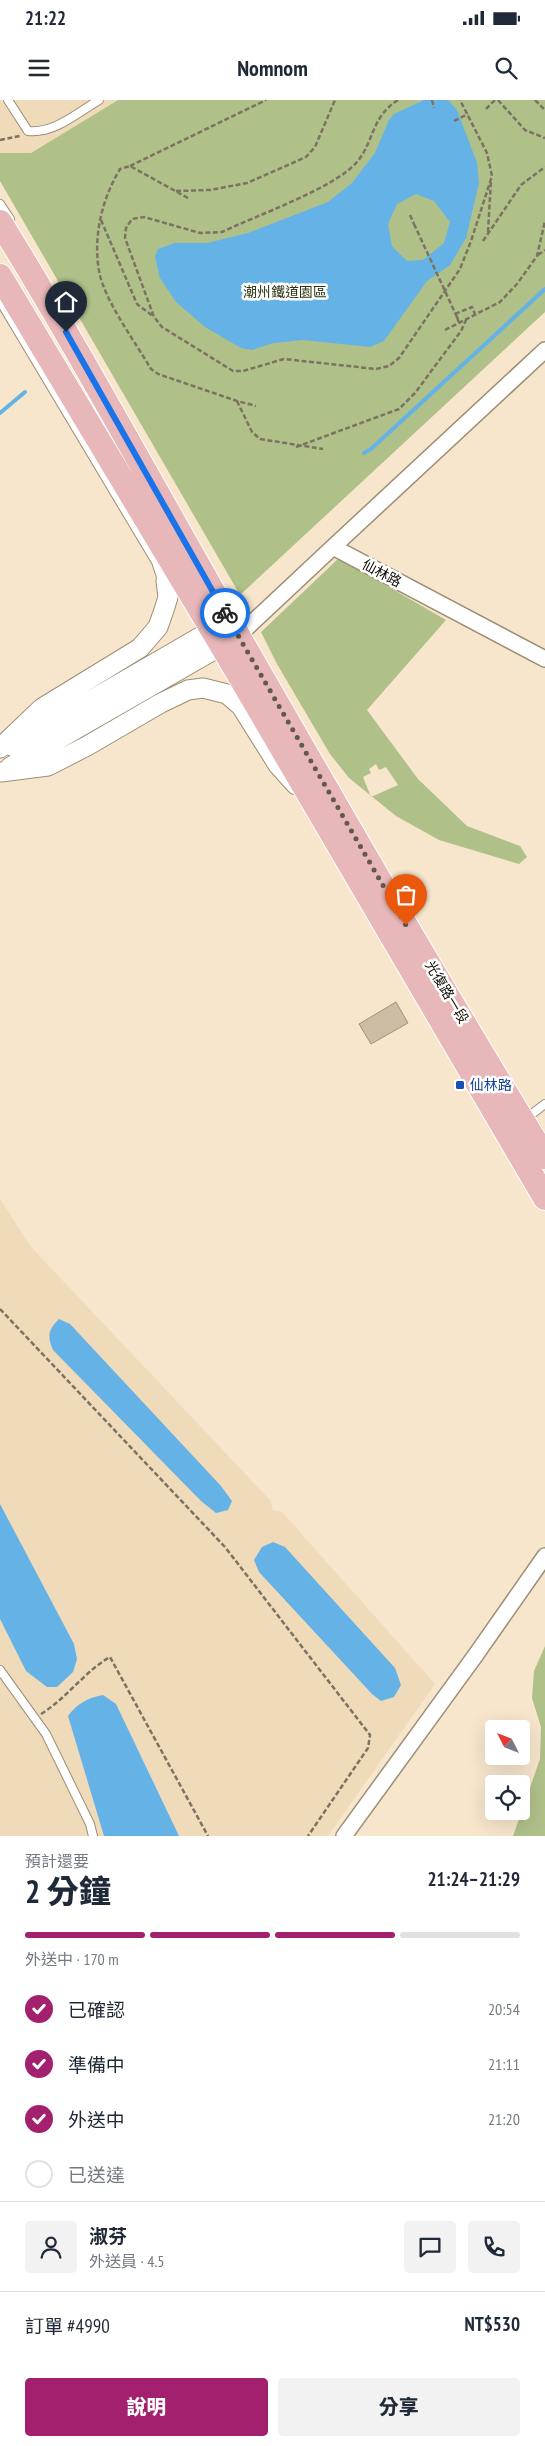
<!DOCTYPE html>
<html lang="zh-TW">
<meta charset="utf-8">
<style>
:root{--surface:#fff;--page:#f2f2f3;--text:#1f2937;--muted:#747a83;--line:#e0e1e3;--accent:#a3206f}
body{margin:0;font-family:"PT Sans Narrow","Noto Sans TC",sans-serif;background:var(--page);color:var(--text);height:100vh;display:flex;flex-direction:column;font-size:19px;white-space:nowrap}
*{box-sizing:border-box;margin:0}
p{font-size:16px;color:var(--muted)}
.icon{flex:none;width:28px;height:28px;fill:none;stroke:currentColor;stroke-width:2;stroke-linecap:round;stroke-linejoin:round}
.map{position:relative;height:1736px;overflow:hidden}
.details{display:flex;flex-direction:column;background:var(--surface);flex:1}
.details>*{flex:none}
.needle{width:32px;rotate:312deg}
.tools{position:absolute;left:485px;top:1620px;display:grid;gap:10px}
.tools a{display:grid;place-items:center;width:45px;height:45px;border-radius:5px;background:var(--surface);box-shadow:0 5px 20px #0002;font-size:25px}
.pin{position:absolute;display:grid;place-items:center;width:42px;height:42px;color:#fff;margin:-51px -21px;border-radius:50% 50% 50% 0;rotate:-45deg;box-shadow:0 0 5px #0007}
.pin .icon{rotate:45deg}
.courier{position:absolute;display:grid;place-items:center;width:50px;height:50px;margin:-25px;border:4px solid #1a73e8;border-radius:50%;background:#fff;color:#222;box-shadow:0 1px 6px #0007}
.overview em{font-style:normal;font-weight:800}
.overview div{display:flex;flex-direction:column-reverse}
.overview{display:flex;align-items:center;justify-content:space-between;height:85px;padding:0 25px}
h1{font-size:32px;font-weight:800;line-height:38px}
.bar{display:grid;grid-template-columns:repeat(4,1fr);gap:8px 5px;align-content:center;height:60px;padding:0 25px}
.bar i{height:6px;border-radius:4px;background:var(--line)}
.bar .active{background:var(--accent)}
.bar p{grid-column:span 4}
.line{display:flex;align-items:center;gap:12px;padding:0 25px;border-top:1px solid var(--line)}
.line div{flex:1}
.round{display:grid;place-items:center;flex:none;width:52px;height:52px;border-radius:5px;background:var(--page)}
ol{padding:0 25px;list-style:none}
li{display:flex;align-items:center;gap:15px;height:55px}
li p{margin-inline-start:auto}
li .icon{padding:5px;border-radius:50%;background:var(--accent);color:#fff;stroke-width:4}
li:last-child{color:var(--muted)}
li i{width:28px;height:28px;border:2px solid var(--line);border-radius:50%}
.primary-button{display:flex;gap:10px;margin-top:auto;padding:10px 25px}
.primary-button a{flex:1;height:58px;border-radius:5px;background:var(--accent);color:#fff;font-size:20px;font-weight:800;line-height:58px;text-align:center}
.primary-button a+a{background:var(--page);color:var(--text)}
.status{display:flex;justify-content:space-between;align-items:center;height:35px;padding:0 25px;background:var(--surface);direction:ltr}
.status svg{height:14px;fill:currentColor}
header{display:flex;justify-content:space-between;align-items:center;height:65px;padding:0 25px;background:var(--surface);font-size:22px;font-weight:800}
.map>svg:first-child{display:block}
.built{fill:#efdab9}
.green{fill:#afc089;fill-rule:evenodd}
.water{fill:#65b2e6;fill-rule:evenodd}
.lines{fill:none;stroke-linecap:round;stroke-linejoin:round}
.stream{stroke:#65b2e6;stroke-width:4}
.building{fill:#ccbca3;stroke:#a29279}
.service-casing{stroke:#9d8d75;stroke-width:10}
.minor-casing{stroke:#9d8d75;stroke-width:18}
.tertiary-casing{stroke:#9d8d75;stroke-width:21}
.primary-casing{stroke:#fff;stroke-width:26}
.path{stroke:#7d7262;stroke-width:2.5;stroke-dasharray:5 2.5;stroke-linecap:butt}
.service{stroke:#fff;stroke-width:8}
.minor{stroke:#fff;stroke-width:15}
.tertiary{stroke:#fff;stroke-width:19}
.primary{stroke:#e8b7b9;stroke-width:24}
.path-bridge{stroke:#7d7262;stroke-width:2.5;stroke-dasharray:5 2.5;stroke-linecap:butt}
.done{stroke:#62584b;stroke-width:5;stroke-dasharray:0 9}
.route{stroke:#1a73e8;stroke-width:6}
.transit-dot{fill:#1a4fb4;stroke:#fff;stroke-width:2}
.labels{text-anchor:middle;stroke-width:5;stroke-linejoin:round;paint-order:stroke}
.park-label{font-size:14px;fill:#2d3614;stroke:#fff}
.street-label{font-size:14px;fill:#120c05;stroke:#fff}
.transit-label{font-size:14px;fill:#164399;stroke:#fff;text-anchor:start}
</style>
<div class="status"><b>21:22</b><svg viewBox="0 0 49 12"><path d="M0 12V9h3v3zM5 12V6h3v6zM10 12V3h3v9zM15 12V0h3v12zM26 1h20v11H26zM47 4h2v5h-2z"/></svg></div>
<header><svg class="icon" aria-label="menu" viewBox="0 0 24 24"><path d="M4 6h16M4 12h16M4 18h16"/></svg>Nomnom<svg class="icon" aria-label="search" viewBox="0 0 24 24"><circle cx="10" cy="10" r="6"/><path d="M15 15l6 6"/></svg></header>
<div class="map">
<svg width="545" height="1736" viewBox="0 0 545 1736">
<rect width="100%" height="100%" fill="#f7e6cc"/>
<path class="built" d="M0,0H118L31,53H0Z
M0,1099L31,1147L270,1400L273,1410L282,1412L435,1584L328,1736H0Z"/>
<path class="green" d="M118,0H545V212L240,495L0,81V53H31Z
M339,458L446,520L367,610L418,679L467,726L520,746L527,757L519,764L439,740L396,716L349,678L330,654L277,564L261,532ZM376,664L379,670L386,667L398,685L371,697L363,677L371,673L369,669Z
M545,1546V1736H513L540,1659L541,1627L532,1598L534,1571Z"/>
<path class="water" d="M424,0H448L457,10L477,63L479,83L466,138L450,165L427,181L384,241L370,247L303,240L274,243L252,250L241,248L205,227L176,202L160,178L155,157L158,149L175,143H207L248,133L328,102L352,83L375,53L389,20L394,14ZM416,94L434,101L450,122L444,143L423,160L407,161L392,146L388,124L397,104Z
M59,1219L70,1224L221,1386L232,1401L228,1410L216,1413L201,1401L53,1250C47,1236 48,1230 59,1219Z
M0,1404L74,1544L77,1559L73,1572L57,1587H47L26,1571L0,1519Z
M273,1442L285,1447L395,1568L401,1585L394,1597L381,1601L372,1594L259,1472L254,1460L262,1447Z
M103,1595L116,1604L179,1736H104L68,1616C77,1604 87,1598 103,1595Z"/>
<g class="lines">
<path class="stream" d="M0,313L25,292
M364,353L371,349L545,189"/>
</g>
<path class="building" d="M396,902L408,923L371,944L359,924Z"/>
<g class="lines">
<defs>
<path id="service" d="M8,0L28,31C54,34 77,13 99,0
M0,104L10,119
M0,201L156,462L161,477
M524,1020L545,1004
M0,1570L46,1634L90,1724L93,1736"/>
<path id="minor" d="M333,447L545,250
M238,536L333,447L545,559
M344,1736L475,1556L545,1456"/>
<path id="tertiary" d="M12,646L224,523
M0,648L42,608L140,548L158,527L164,510L168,497L166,481L170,458
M10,667L233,539
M1,672L48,666L87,646L161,603L188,590L203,588L227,594L241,606L278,665L296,685"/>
<path id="primary" d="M0,122C84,258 159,398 239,537C339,711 439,885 545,1057
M0,176L222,546L545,1098"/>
</defs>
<use href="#service" class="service-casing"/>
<use href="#minor" class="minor-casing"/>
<use href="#tertiary" class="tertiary-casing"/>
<use href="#primary" class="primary-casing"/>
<path class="path" d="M398,0C371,17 374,42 357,62C335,88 255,116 222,132L200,133L144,117L132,119L126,128L125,138L154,217L162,227L233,271H243L284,259L376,269L389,266L399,258L460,169L471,141L492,76L487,53L460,0
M432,0L434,8
M498,0L525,30L545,38
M535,0L545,10
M486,9L495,0
M454,21L468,14
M0,40L20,36
M130,66L266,0
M176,91L210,90L247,83L306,57L315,47L335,0
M188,98L130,66L120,69C102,99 93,136 99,171C104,200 136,243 151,269L158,274L237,301L256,306
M410,115L414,124
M101,120L137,204L153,216
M488,132L491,80
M483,141L521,85L545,67
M538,155L545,150
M455,214L472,207L475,214
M457,217L459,223
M445,230L500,202L517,184L537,156L545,121
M237,301L252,332L260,339L323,349
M296,347L399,309L415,293L461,231L467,218
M0,1209L225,1447L370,1635L368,1648L308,1736
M41,1614C67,1598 84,1572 110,1557L208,1736"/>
<use href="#service" class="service"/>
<use href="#minor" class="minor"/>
<use href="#tertiary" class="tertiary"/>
<use href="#primary" class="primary"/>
<path class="path-bridge" d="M414,124L457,217"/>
</g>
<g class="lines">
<path class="done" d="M225,513L406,825"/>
<path class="route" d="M66,232L225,513"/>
</g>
<rect class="transit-dot" x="455" y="980" width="10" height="10" rx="2.5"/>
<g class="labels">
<g class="park-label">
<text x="285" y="197">潮州鐵道園區</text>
</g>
<g class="street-label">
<text transform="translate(382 473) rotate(28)" y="5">仙林路</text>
<text transform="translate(447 892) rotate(59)" y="5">光復路一段</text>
</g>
<g class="transit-label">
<text x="470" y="990">仙林路</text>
</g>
</g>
</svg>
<div class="tools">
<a><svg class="needle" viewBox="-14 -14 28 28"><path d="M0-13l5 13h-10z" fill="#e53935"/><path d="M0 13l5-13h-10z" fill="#747a83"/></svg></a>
<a><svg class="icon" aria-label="locate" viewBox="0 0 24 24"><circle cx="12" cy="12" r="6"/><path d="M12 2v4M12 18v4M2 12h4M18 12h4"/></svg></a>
</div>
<div class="pin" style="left:406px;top:825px;background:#ea580c"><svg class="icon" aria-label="bag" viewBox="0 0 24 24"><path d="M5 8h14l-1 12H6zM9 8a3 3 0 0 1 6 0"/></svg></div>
<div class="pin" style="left:66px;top:232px;background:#1f2937"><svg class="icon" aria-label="home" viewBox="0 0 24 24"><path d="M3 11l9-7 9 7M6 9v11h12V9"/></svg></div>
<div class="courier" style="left:225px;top:513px"><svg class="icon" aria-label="bike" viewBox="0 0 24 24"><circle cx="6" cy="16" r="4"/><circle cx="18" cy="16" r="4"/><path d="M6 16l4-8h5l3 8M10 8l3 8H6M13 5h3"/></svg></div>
</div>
<section class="details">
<div class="overview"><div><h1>2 分鐘</h1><p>預計還要</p></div><em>21:24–21:29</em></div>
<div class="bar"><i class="active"></i><i class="active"></i><i class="active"></i><i></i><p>外送中 · 170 m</p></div>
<ol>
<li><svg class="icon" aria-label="check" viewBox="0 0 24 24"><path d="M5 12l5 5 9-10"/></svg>已確認<p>20:54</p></li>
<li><svg class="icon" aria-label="check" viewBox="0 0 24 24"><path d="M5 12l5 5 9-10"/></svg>準備中<p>21:11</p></li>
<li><svg class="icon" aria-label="check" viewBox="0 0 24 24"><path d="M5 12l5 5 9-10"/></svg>外送中<p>21:20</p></li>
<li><i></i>已送達</li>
</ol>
<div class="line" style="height:90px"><a class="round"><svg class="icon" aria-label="person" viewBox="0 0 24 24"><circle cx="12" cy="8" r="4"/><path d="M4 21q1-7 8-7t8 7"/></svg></a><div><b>淑芬</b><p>外送員 · 4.5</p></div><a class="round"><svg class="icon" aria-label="chat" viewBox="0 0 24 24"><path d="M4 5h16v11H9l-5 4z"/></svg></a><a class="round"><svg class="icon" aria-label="phone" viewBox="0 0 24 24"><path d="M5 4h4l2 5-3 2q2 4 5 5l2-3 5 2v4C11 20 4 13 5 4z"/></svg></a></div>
<div class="line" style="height:65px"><div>訂單 #4990</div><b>NT$530</b></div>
<div class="primary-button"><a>說明</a><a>分享</a></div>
</section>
